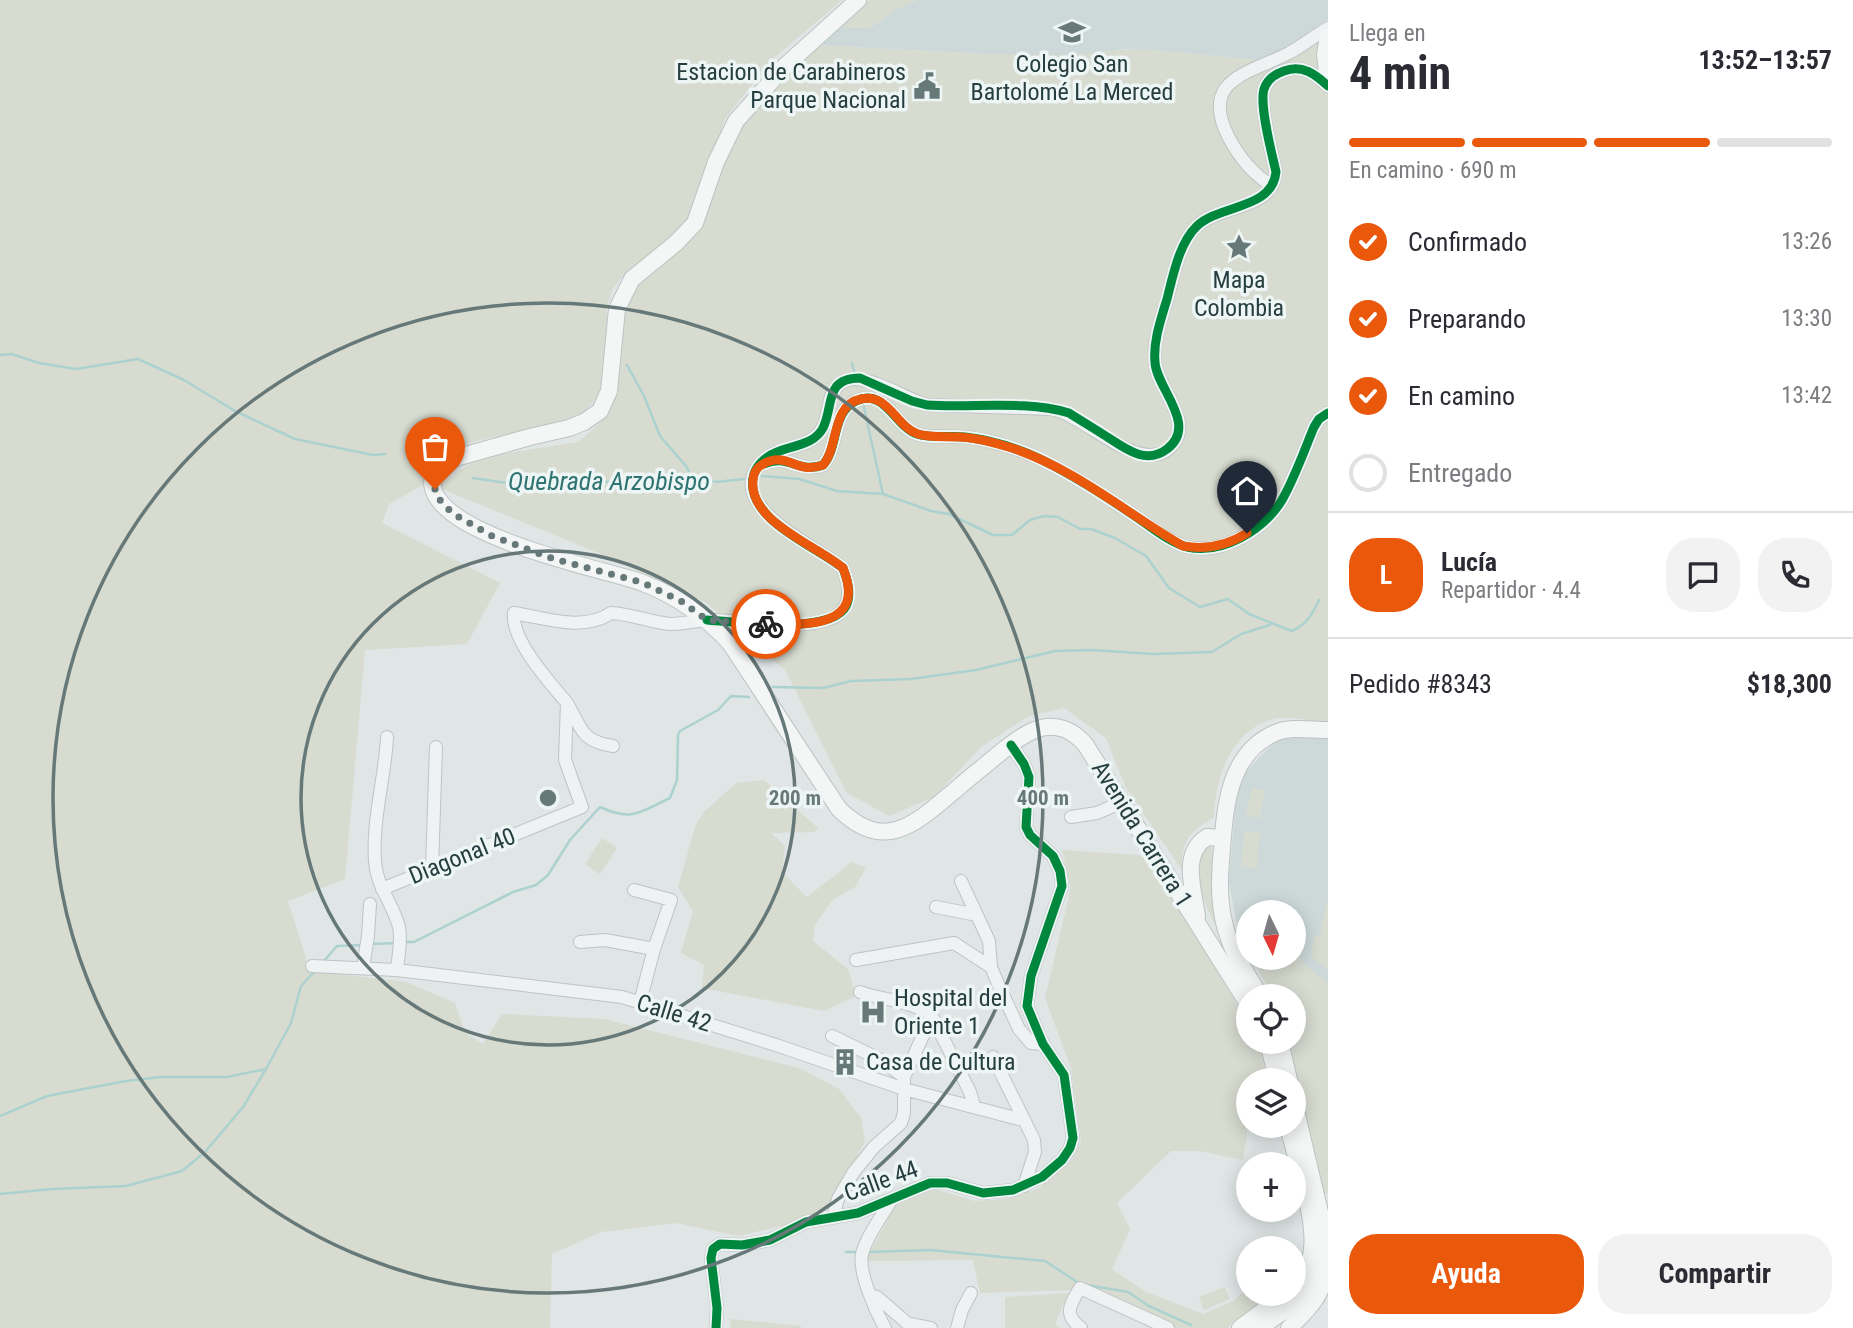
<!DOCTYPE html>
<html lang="es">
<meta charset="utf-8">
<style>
:root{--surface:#fff;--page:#f2f2f3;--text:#2b2b33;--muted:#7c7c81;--line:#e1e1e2;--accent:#ea580c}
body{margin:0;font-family:"Roboto Condensed",sans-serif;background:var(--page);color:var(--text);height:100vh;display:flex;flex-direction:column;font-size:26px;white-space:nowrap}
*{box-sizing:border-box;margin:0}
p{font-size:23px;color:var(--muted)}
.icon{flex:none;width:38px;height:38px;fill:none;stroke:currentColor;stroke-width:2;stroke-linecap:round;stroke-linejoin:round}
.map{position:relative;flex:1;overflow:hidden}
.panel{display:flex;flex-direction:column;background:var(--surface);width:525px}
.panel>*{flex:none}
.needle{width:46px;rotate:175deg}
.tools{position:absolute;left:1236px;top:900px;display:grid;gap:14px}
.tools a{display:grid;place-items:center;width:70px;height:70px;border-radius:50%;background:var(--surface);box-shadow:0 4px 18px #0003;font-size:35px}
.pin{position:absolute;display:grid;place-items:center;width:60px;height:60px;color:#fff;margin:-72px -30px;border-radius:50% 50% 50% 0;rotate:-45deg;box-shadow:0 0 7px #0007}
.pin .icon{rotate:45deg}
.courier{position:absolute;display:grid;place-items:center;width:70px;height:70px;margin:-35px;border:5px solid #ea580c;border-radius:50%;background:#fff;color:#222;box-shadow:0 2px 9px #0007}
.head em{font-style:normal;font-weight:700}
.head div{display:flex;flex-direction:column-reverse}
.head{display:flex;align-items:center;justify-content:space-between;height:119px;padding:0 21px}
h1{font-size:46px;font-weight:700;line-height:52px}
.bar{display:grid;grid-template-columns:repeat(4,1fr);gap:10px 7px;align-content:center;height:84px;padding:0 21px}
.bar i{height:9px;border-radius:5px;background:var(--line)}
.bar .on{background:var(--accent)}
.bar p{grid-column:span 4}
.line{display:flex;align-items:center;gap:18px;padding:0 21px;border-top:2px solid var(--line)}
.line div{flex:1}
.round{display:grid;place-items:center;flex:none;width:74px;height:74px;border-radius:28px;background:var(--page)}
ol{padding:0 21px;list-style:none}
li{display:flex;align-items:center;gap:21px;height:77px}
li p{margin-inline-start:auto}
li .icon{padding:7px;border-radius:50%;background:var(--accent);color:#fff;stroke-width:4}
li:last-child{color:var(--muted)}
li i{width:38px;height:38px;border:4px solid var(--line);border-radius:50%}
.cta{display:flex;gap:14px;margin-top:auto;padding:14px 21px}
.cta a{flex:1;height:80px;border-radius:28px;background:var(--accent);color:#fff;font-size:28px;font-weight:700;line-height:80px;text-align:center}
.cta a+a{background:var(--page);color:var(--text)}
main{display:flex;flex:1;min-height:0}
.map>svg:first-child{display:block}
.built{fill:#cdd9d9}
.green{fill:#d7dbd0}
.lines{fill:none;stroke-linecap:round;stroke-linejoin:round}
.stream{stroke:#acd2cf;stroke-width:2.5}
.minor-casing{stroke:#bec3c3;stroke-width:14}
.major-casing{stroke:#bcc3c3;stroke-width:18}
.minor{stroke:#eff2f2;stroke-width:12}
.major{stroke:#f4f6f6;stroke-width:16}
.cycleway-casing{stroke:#edf5f5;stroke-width:13}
.cycleway{stroke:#00873e;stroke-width:9}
.done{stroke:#677879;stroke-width:7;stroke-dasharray:0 12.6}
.route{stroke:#ea580c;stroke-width:9}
.ring{fill:none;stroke:#677879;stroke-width:3.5}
.labels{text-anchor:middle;stroke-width:7;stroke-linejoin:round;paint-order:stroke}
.poi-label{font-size:24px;fill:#263e3f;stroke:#edf5f5}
.street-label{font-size:24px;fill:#263e3f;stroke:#edf5f5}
.water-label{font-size:26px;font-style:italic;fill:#2f7472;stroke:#edf5f5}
.centre{fill:#677879;stroke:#edf5f5;stroke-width:3.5}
.ring-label{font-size:21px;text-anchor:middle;font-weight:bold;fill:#677879;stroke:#edf5f5;stroke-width:7;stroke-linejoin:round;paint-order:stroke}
</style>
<main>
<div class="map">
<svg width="1328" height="1328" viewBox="0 0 1328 1328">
<rect width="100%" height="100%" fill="#e0e5e5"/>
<path class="built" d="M918,0H1328V19L1269,61L1141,49H1126L1083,55H1003L816,45L838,27L870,28L897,9Z
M1303,735L1328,738V1193H1324L1289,1041H1293V996H1273L1251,957H1293V912H1248V951L1235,917L1229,880L1236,796L1242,776L1271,745L1286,737Z"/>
<path class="green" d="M0,0H842L774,58L737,103L725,119L693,217L622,277L612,290L606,311L608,323L603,380L597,398L576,420L484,439L444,451L429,466L425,484L389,504L382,523L500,583L467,644L365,650L345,879L288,901L310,971L406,982L455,1003L465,1033L483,1044L502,1014L604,1019L799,1068L839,1089L861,1118L865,1142L828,1207L790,1224L738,1236L676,1223L601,1232L552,1254L550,1328H0Z
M868,0H918L897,9L870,28L838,27Z
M1328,27V723C1311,721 1290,715 1273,719C1231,730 1215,778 1214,817C1189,833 1181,840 1182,870L1126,788L1106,738L1064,708L1029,716L981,747L934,797L889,816L846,792L786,671L705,602L596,552L437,487L477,458L578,442L609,415L619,329L625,300L639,278L678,246L734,127L816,45C896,49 976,55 1056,55C1085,55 1113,49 1141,49L1268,61Z
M764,780L818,828L815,832L771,833L785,846L782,872L807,897L852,862L866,868L855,887L832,900L815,925L813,941L848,969L856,996L824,1011L702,988L704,965L681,953L693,911L678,887L696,824L704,812L736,783Z
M1252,788L1265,790L1260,818L1246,816Z
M1244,832L1260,833L1257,869L1241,867Z
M602,838L617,848L600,874L585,864Z
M1208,846L1212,847V889L1223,938L1211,917L1200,891L1195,867L1201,850Z
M1062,850L1138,855L1145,858L1214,964L1248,1025V1041H1258L1267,1080H1248V1125L1276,1127L1248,1126L1243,1160L1200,1151H1171L1117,1203L1130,1229L1112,1269L1146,1292L1203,1314L1233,1301L1248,1288V1293H1274L1227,1328H1163L1070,1290L980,1293L973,1260L865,1261L896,1205L934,1189L975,1201L1007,1199L1038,1189L1072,1160L1081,1141L1071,1068L1045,998L1071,888Z
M1326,902H1328V971L1311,956L1314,935L1320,936Z
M1293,950L1308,968L1328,982V1193H1324L1289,1041H1293V996H1273L1251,957H1293Z
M1224,1287L1230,1299L1204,1310L1199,1297Z
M1068,1293L1055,1324L1061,1328H1005V1297Z
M731,1319L801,1326V1328H730Z"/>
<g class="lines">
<path class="stream" d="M0,355L12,354L39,363L76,369L138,359L184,380L235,411L295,439L373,455L385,454
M852,363L855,374
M627,365L644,396L660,436L686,466L691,476
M863,403L883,494
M761,476L799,479L837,491L883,494L931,511L949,514L993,535H1012L1030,520L1044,516L1058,517L1080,529H1091L1115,538L1146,556L1169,588L1200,607L1228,599L1249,614L1292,631C1307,624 1312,615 1319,600
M473,478L533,487L619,481L646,485L691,476L716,482L744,479
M773,687L823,688L851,681L911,679L976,670L1055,651L1092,650L1153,654L1212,652L1241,634L1270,625
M403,942H414L513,892L536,885L548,875L570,840L600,807C632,822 640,812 670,798L677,780L678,735L680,731L718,710L731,696L749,697
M372,944L397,943
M323,962L337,946L362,945
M0,1116L47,1096L126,1081L161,1077H227L266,1069L291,1023L301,986L314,972
M0,1194L52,1189L126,1186L182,1171L205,1152L243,1107L266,1069
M846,1252H857
M867,1252L930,1250L1045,1261L1080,1284
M1087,1285L1128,1292L1149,1306L1191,1325"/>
<defs>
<path id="minor" d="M1272,186C1253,174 1239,157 1229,138C1199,80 1247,74 1287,54C1301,47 1314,36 1328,28
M764,464C788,453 798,474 823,465C839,447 831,413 856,401C885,387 895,427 917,434C932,439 949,435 965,437C989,440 1014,447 1036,457C1070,473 1101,493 1132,514C1149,525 1168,542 1187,547C1222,555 1264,530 1282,500C1295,477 1304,451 1314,427L1319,419L1328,413
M567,703C582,728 580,741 613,746
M387,737C385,778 372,820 375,861C376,885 393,904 399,927C402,940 398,957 397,970
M1071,817L1097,813L1122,802
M432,868L436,747
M961,881L989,941L991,967L999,986L1019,1029L1031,1043L1043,1044
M382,889L582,807L565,760L567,703C550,683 511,640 514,613C545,618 583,632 611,613C631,614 650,622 670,624C682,624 695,621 707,620C739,619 815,635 840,613C853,602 848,582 843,568C818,547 715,503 765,459C779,447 799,449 814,438C825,430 826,418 829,405C839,351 897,397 927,405L1052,409C1087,417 1136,472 1167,450C1199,426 1157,389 1155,362C1153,341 1161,319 1167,300C1173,276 1179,243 1197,226C1220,204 1272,211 1276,172C1272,154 1259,105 1264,89C1267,80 1275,74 1284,71C1302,64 1315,74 1328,86
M634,890L671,900L654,949L640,1002
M936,907L977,915
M580,942L605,940L654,949
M856,960L954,943L991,967
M312,966L397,970L622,997L776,1045L904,1089L1023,1120
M363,968L368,936L370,904
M860,992C884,1001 912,1000 932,1016L970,1092L974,1106
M832,1036L879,1059L904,1077
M993,1057L1034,1140L1035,1152L1024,1186
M833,1217L838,1199L853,1173L874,1147L901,1123L904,1113V1077L932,1016
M870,1295L877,1297L907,1323L931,1328
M716,1328L717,1308L711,1258L713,1249L720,1244L742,1245L770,1240L806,1222L858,1213L930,1183H947L983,1193L1013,1190L1042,1177L1062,1160L1070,1148L1073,1138L1064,1075L1043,1044L1027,1006L1031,976L1062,886L1060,871L1053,856L1030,835L1026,827L1029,777L1024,764L1011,745
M885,1328C876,1312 858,1272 862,1254C867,1235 882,1216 892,1199
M957,1328L962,1310L971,1293
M1081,1328C1063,1314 1070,1305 1080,1288L1168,1328"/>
<path id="major" d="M858,0L785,66L736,121L716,162L695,223L676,243L632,279L617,309L609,391L600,411L584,422L569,428L530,437L441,462C386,528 611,570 643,583C677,596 705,616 730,643L839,809C884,853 914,825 953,792C970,777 988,763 1006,748C1023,735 1042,721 1064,729C1073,732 1079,738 1085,744L1248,1004
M1328,37L1325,54L1328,83
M1197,917C1194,890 1180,854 1207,837L1222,838
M1260,996C1249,977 1236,959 1229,939C1218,910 1219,879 1222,849C1225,806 1229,753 1275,733C1290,726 1311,730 1328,730
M1268,1041L1277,1080
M1280,1041L1289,1080
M1288,1125C1295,1158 1316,1217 1312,1249C1311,1264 1303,1277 1293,1288
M1240,1328L1287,1293
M1259,1328L1287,1309L1307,1290L1321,1265L1324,1251L1323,1225L1293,1098
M1289,1328C1309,1309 1323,1295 1327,1267"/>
</defs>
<use href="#minor" class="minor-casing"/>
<use href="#major" class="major-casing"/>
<use href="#minor" class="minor"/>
<use href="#major" class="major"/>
<defs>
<path id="cycleway" d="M764,464C788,453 798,474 823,465C839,447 831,413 856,401C885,387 895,427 917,434C932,439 949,435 965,437C989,440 1014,447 1036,457C1070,473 1101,493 1132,514C1149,525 1168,542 1187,547C1222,555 1264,530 1282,500C1295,477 1304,451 1314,427L1319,419L1328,413
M707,620C735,622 832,635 846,606C852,594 847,579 843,568C816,546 746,520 753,478C755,466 766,456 777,452C793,445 814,445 823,428C834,406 824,378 860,378L912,401L927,405C972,408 1026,400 1069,413C1080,420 1090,426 1101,433C1121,445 1144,467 1167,449C1199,425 1156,388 1155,362C1153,341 1161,319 1167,299C1173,276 1179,243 1197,226C1220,204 1272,210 1276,172C1272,154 1259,105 1264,89C1267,80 1275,74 1284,71C1302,64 1315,74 1328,86
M716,1328L717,1308L711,1258L713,1249L720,1244L742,1245L770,1240L806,1222L858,1213L930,1183H947L983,1193L1013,1190L1042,1177L1062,1160L1070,1148L1073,1138L1064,1075L1043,1044L1027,1006L1031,976L1062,886L1060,871L1053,856L1030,835L1026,827L1029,777L1024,764L1011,745"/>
</defs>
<use href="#cycleway" class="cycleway-casing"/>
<use href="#cycleway" class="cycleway"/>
</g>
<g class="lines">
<path class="done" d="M435,489L439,499L452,513L492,536L554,559L641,582L681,601L707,620L766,624"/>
<path class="route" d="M766,624C806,625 867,628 843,568C816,545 748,521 753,480C754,469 760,464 770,461C791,455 797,474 823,465C839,447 831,405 861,399C889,393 896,427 918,434C931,438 946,436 960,437C977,438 996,443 1012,448C1075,469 1126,513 1183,546C1207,550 1227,546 1247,533"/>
</g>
<g class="ring">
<circle cx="548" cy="798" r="247"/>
<circle cx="548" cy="798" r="495"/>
</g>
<defs>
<symbol id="school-bare" viewBox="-9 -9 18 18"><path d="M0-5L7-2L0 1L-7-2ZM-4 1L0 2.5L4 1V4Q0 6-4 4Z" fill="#677879" stroke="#edf5f5" stroke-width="2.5" paint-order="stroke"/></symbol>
<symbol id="civic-bare" viewBox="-9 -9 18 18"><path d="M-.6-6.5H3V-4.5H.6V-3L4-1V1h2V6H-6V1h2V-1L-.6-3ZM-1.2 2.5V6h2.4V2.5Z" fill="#677879" stroke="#edf5f5" stroke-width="2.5" paint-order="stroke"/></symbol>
<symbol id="sight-bare" viewBox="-9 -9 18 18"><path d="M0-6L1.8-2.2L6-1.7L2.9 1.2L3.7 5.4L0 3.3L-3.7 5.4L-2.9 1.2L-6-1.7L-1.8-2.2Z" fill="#677879" stroke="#edf5f5" stroke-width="2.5" paint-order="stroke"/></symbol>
<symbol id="hospital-bare" viewBox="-9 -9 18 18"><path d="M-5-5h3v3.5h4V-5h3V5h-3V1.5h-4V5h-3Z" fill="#677879" stroke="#edf5f5" stroke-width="2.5" paint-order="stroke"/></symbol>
<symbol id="building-bare" viewBox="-9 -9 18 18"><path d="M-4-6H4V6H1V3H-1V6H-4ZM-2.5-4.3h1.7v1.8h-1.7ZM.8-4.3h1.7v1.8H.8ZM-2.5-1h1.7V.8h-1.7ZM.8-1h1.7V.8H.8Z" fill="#677879" stroke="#edf5f5" stroke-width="2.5" paint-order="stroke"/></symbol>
</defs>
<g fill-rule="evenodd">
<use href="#school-bare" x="1053" y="13" width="38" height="38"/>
<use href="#civic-bare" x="908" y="67" width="38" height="38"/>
<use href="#sight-bare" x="1220" y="228" width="38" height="38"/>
<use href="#hospital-bare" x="854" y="993" width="38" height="38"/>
<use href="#building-bare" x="826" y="1043" width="38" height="38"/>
</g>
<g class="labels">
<g class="poi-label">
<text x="1072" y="72">Colegio San<tspan x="1072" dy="28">Bartolomé La Merced</tspan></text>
<text x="906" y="80" text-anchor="end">Estacion de Carabineros<tspan x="906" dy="28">Parque Nacional</tspan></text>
<text x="1239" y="288">Mapa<tspan x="1239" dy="28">Colombia</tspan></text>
<text x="894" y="1006" text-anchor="start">Hospital del<tspan x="894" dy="28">Oriente 1</tspan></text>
<text x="866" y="1070" text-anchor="start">Casa de Cultura</text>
</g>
<g class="street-label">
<text transform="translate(1142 834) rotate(58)" y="8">Avenida Carrera 1</text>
<text transform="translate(462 856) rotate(-22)" y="8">Diagonal 40</text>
<text transform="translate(674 1013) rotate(17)" y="8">Calle 42</text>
<text transform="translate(881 1181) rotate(-20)" y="8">Calle 44</text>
</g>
<g class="water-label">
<text x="609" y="490">Quebrada Arzobispo</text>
</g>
</g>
<circle cx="548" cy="798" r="10" class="centre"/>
<g class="ring-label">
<text x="795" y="805">200 m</text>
<text x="1043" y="805">400 m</text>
</g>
</svg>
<div class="tools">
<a><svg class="needle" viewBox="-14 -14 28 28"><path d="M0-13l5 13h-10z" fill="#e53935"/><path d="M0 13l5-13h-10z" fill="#7c7c81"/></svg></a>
<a><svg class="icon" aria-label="locate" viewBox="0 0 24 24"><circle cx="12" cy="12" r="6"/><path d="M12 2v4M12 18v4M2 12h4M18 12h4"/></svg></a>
<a><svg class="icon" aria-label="layers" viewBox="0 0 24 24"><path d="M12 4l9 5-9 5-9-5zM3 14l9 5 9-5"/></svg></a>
<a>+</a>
<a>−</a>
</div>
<div class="pin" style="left:435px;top:489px;background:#ea580c"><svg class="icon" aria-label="bag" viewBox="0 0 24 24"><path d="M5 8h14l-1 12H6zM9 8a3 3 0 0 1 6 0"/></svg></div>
<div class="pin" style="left:1247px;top:533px;background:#1f2937"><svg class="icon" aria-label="home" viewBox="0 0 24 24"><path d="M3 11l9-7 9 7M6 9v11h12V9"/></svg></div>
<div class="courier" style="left:766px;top:624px"><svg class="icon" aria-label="bike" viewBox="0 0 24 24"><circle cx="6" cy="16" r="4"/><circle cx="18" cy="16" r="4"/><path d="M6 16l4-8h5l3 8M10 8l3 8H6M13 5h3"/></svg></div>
</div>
<section class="panel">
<div class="head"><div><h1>4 min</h1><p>Llega en</p></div><em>13:52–13:57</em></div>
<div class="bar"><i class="on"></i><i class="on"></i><i class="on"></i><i></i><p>En camino · 690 m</p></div>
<ol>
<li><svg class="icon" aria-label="check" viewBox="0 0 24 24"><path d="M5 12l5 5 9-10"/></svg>Confirmado<p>13:26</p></li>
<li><svg class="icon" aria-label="check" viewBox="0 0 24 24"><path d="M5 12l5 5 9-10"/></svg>Preparando<p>13:30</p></li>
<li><svg class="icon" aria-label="check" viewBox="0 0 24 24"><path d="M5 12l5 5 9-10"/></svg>En camino<p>13:42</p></li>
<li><i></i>Entregado</li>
</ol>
<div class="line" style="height:126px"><b class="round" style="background:var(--accent);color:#fff">L</b><div><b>Lucía</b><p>Repartidor · 4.4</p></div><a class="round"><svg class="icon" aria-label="chat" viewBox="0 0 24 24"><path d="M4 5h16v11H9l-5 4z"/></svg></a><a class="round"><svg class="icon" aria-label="phone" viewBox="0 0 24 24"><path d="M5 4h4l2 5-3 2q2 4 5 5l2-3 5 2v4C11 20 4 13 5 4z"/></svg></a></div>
<div class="line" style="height:91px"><div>Pedido #8343</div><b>$18,300</b></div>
<div class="cta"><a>Ayuda</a><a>Compartir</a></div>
</section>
</main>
